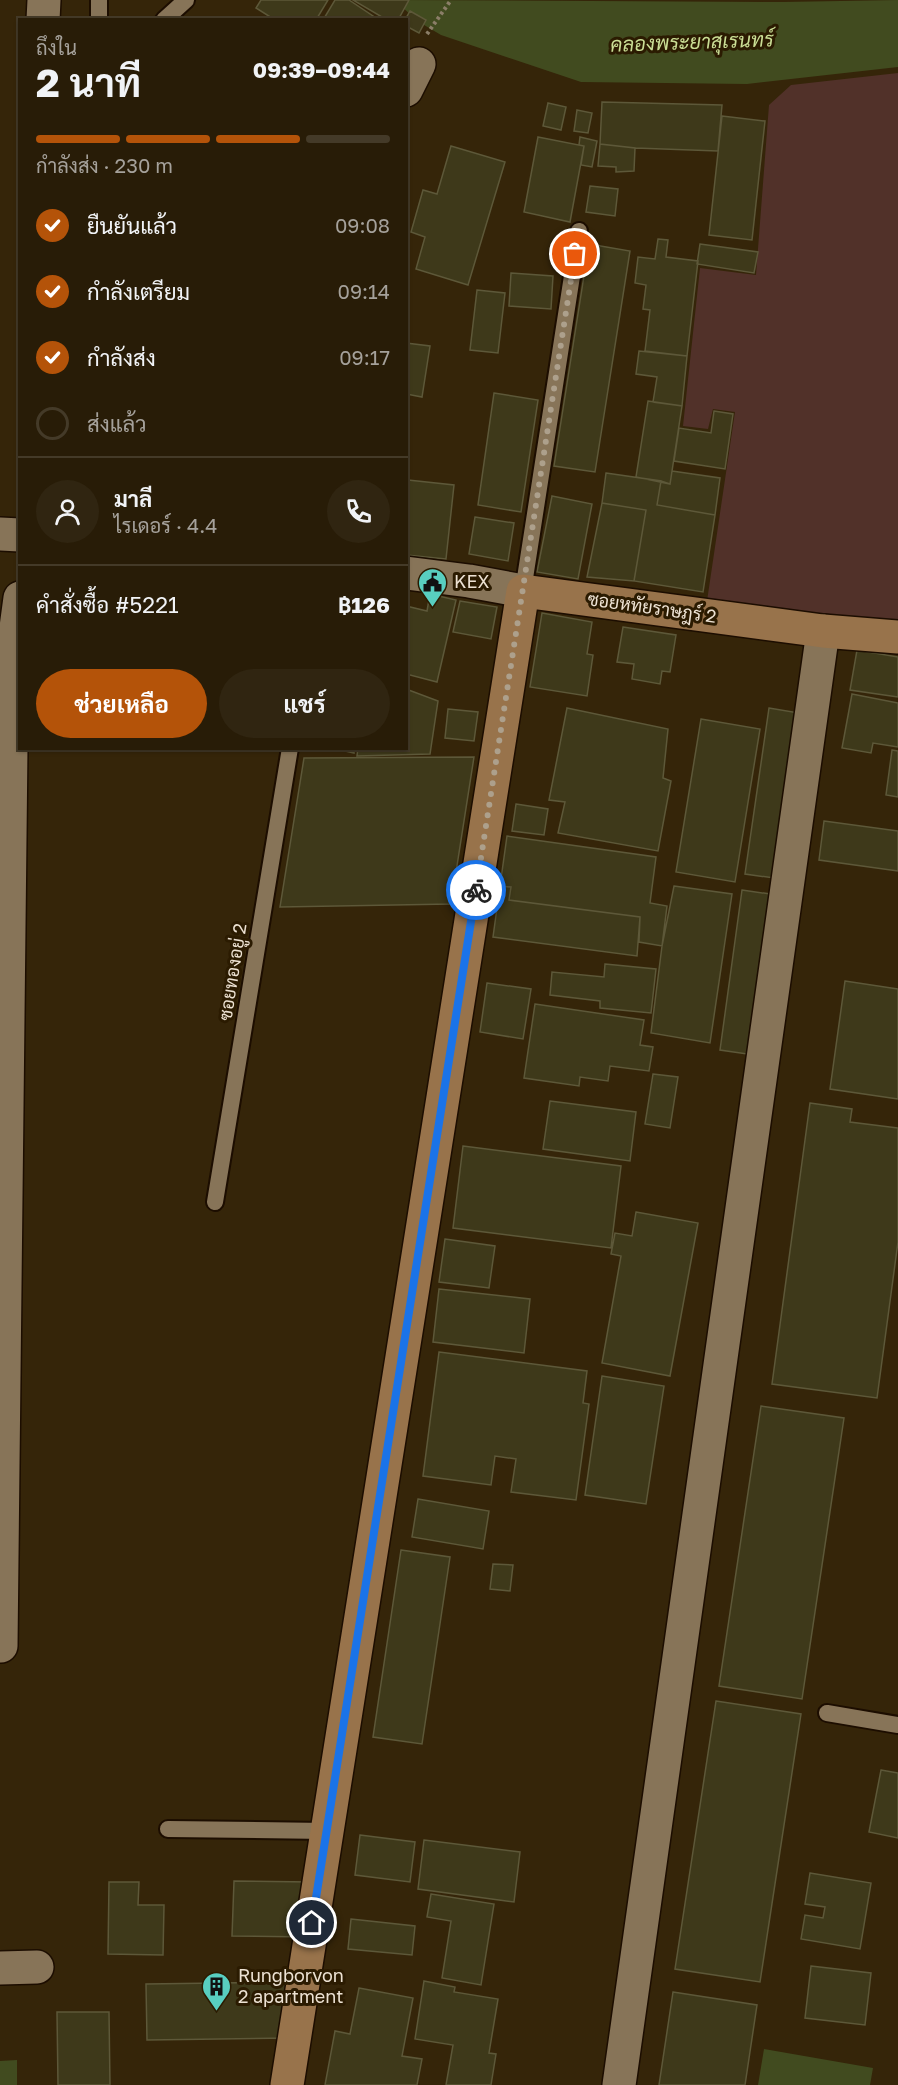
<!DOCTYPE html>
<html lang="th">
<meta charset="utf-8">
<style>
:root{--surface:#281c07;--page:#302511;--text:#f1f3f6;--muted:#a5a19b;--line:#443a28;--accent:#b45309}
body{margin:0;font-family:"Golos Text",Sarabun,sans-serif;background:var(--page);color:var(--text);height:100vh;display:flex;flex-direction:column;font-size:22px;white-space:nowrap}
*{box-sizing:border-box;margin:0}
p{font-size:20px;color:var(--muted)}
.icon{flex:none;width:33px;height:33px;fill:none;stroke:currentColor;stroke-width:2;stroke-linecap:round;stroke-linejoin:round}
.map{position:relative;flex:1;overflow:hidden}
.details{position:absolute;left:18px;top:18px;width:390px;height:732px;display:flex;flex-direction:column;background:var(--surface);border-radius:0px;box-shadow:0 2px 4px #0004,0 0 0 2px var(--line)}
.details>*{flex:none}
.pin{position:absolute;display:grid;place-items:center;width:51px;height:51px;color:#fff;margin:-26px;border:3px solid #fff;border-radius:50%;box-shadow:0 2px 6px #0007}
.courier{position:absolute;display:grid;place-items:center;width:60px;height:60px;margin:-30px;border:4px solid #1a73e8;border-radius:50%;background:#fff;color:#222;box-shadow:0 2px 8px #0007}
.headline em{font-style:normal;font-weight:700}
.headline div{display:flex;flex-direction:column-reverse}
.headline{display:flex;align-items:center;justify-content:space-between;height:102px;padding:0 18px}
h1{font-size:39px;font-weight:700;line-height:45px}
.bar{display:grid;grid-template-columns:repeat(4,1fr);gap:9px 6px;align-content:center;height:72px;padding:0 18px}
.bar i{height:8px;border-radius:4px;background:var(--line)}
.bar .selected{background:var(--accent)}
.bar p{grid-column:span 4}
.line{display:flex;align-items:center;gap:15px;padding:0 18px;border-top:2px solid var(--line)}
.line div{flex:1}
.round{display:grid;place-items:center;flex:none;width:63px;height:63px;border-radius:32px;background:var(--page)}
ol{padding:0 18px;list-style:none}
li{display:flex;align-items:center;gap:18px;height:66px}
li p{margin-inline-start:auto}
li .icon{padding:6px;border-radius:50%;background:var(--accent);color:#fff;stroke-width:4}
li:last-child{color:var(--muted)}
li i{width:33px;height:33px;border:3px solid var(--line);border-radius:50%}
.button{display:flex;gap:12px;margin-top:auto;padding:12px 18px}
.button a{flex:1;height:69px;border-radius:36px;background:var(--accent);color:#fff;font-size:24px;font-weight:700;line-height:69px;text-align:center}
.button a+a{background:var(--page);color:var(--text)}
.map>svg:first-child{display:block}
.green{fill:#513129}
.water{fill:#414b1f}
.building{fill:#3e391a;stroke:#5d5839;stroke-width:1.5}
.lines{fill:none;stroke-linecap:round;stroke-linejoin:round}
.lane-casing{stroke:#1c0d00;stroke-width:20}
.street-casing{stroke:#1c0d00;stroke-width:36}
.secondary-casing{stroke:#1c0d00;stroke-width:36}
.path{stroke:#8b7e68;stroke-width:4;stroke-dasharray:3 3;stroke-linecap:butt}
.lane{stroke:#877458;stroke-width:16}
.street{stroke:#877458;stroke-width:33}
.secondary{stroke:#98734b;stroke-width:33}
.done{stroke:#ada08c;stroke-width:6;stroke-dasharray:0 10.8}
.route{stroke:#1a73e8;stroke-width:8}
.labels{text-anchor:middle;stroke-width:6;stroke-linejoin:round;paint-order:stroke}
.poi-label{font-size:18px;fill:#ede2d3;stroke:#2b1b01;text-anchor:start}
.street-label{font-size:18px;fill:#ede2d3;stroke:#2b1b01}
.water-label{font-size:20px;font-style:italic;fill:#cade95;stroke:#2b1b01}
</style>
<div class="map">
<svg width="898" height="2085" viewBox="0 0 898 2085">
<rect width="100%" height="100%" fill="#352509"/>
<path class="green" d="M898,73V622L823,617L707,601L735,412L713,409L708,429L683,426L700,268L756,275L769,105L791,85Z"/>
<path class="water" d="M394,0L783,2L898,0V67L747,84L581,82L441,35L419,22Z
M764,2049L873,2068L870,2085H758Z
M17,2060V2085H0V2061Z"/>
<path class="building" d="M261,0H328L316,20H275L256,8Z
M335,0H349L379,20H323Z
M353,0H409L398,20H387Z
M410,11L426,20L419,33L406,26L405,20Z
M602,102L722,105L718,151L635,148L600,144Z
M548,103L566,107L561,130L543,126Z
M577,110L592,113L588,133L574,131Z
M722,116L765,121L752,240L709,235Z
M538,137L584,146L570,222L524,212Z
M580,137L597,141L592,167L581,165L584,146L579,145Z
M600,144L635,148L634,171L616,172V167L598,166Z
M451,146L505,162L468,285L416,269L425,237L411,232L423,190L437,194Z
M590,186L618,189L615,216L586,212Z
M658,239L668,240L666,257L698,261L687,356L645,351L650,310L643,309L646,285L635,283L638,257L655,259Z
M589,244L630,251L595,472L554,466Z
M700,244L758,252L754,273L697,264Z
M511,273L553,276L551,309L509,306Z
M477,290L505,293L498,353L470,350Z
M406,343L430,346L422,397L406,394Z
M639,351L687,356L682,406L653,402L657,377L636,374Z
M494,393L538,400L521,512L478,505Z
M648,401L682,406L670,484L636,477Z
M714,411L733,414L725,469L674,461L679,428L711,433Z
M672,471L720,478L715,515L657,505L661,481L670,484Z
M606,473L661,481L657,505L715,515L703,592L634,581L646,510L602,503Z
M408,480L454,485L446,559L406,555Z
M552,496L592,504L578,579L537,572Z
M602,503L646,510L634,581L587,577Z
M475,517L514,523L508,561L469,554Z
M430,594L456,600L437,682L406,674V606L427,611Z
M460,601L497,607L491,639L453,632Z
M542,613L592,622L587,654L593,655L587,696L530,687Z
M623,627L676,635L670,672L662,671L660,684L632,679L634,664L617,662Z
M857,650L898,657V697L850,690Z
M406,689L438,701L430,754L357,756L358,748H406Z
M852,694L898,703V747L873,743L871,753L842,748Z
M567,708L668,729L663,778L671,781L658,851L558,833L565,802L549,800Z
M769,708L805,714L781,879L745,874Z
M448,709L478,712L474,741L445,738Z
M701,719L760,729L735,882L676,872Z
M332,748H354V753Z
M892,750L898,751V797L886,795Z
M474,757L451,904L280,907L304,758Z
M516,804L548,809L544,835L512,831Z
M824,821L898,831V871L819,860Z
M507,836L656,857L650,903L667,906L662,946L639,942L640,917L509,900L511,887L500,886Z
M500,886L511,887L509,900L640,917L637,956L493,937Z
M674,886L732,894L710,1043L651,1033L662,946Z
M742,890L777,895L754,1055L720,1050Z
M605,964L656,969L651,1013L600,1008V1001L550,995L552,972L604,977Z
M845,981L898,989V1099L830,1089Z
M487,983L531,989L523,1039L480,1032Z
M535,1004L644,1020L640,1045L653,1047L649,1071L610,1066L608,1081L580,1077L579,1086L524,1078Z
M653,1074L678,1077L670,1128L645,1124Z
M550,1101L636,1112L630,1161L543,1149Z
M810,1103L852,1109L850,1122L898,1128V1242L877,1398L772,1384Z
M463,1146L621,1166L611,1248L453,1228Z
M636,1212L698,1223L670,1376L602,1363L621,1256L611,1254L615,1233L632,1236Z
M445,1239L495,1246L489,1288L439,1282Z
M439,1289L530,1299L524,1353L433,1342Z
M439,1352L587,1371L583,1403L589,1404L576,1500L511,1492L516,1459L495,1456L491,1485L423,1476Z
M602,1376L664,1386L646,1504L585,1495Z
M761,1406L844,1418L802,1699L719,1686Z
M418,1499L489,1511L483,1549L412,1537Z
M401,1550L450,1557L422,1744L373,1737Z
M493,1564L513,1565L510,1591L490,1589Z
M716,1701L801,1714L760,1982L675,1969Z
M881,1770L898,1773V1838L869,1832Z
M360,1835L415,1842L410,1882L355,1875Z
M424,1840L520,1852L514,1902L418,1889Z
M810,1873L871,1883L860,1949L801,1939L805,1915L823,1918L825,1907L805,1904Z
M234,1881L311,1882L310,1937L232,1936Z
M109,1882H139L138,1905H164L163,1955L108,1954Z
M431,1894L494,1904L481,1985L442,1978L451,1921L427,1917Z
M351,1919L415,1926L412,1955L348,1949Z
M811,1966L871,1973L865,2025L805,2018Z
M424,1981L455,1987L454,1992L498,1999L489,2053L496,2054L491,2085H446L453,2045L415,2039Z
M288,1982V2038L147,2040L146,1984Z
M359,1988L413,1998L402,2056L422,2059L417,2085H325L335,2031L350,2034Z
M673,1992L757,2005L745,2085H659Z
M57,2012H109L110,2085H58Z"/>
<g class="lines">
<defs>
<path id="lane" d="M99,20V0
M164,20L186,0
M523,591L579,231
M215,1202L290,748
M827,1713L898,1725
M168,1829L327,1831"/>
<path id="street" d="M43,20L44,0
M406,90L419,64
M0,534L20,535
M406,573L469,581L523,591
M1,1646L12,657L20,598
M0,1968L37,1967
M619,2085L823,631"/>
<path id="secondary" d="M287,2085L523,591L823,631L898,637"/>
</defs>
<use href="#lane" class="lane-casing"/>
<use href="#street" class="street-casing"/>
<use href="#secondary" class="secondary-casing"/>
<path class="path" d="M427,34L451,0"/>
<use href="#lane" class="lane"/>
<use href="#street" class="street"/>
<use href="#secondary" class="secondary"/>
</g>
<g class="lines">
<path class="done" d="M476,890L575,254"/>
<path class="route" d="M312,1923L476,890"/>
</g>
<defs>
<symbol id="civic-pin" viewBox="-11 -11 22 30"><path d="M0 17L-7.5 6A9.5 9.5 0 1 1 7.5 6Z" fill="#58cec0" stroke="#2b1b01"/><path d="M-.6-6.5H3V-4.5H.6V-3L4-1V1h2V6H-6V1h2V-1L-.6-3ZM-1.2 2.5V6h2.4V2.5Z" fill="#111"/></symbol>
<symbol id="building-pin" viewBox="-11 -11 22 30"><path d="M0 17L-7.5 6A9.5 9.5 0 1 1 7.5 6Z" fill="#58cec0" stroke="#2b1b01"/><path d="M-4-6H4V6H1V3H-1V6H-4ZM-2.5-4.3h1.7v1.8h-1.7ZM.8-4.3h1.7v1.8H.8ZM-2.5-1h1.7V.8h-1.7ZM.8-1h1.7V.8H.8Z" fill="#111"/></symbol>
</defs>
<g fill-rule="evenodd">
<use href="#civic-pin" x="416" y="566" width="33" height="45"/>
<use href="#building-pin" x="200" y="1970" width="33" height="45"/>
</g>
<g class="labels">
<g class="poi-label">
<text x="454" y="588">KEX</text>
<text x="238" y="1982">Rungborvon<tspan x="238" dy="21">2 apartment</tspan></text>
</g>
<g class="street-label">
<text transform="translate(652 608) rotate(8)" y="6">ซอยหทัยราษฎร์ 2</text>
<text transform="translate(233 972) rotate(-81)" y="6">ซอยทองอยู่ 2</text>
</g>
<g class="water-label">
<text transform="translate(692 42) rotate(-2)" y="7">คลองพระยาสุเรนทร์</text>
</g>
</g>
</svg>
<div class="pin" style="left:575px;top:254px;background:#ea580c"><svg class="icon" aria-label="bag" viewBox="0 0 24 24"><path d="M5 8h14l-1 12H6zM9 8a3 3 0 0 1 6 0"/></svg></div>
<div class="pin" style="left:312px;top:1923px;background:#1f2937"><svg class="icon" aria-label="home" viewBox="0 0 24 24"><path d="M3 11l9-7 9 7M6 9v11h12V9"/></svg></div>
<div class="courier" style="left:476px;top:890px"><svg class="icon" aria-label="bike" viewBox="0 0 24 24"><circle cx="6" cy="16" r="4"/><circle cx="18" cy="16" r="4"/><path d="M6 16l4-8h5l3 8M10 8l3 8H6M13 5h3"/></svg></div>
<section class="details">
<div class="headline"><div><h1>2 นาที</h1><p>ถึงใน</p></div><em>09:39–09:44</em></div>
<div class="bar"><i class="selected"></i><i class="selected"></i><i class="selected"></i><i></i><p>กำลังส่ง · 230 m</p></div>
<ol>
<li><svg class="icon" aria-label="check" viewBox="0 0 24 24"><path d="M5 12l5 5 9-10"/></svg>ยืนยันแล้ว<p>09:08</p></li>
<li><svg class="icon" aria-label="check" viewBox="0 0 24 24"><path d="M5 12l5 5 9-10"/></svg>กำลังเตรียม<p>09:14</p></li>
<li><svg class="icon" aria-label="check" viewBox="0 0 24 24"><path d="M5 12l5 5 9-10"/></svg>กำลังส่ง<p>09:17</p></li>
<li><i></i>ส่งแล้ว</li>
</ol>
<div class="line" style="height:108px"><a class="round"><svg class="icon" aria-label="person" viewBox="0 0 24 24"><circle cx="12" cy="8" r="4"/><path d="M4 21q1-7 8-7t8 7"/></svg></a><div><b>มาลี</b><p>ไรเดอร์ · 4.4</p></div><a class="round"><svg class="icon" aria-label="phone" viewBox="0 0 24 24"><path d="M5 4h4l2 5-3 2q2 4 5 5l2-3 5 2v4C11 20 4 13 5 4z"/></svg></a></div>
<div class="line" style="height:78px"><div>คำสั่งซื้อ #5221</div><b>฿126</b></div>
<div class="button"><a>ช่วยเหลือ</a><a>แชร์</a></div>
</section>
</div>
